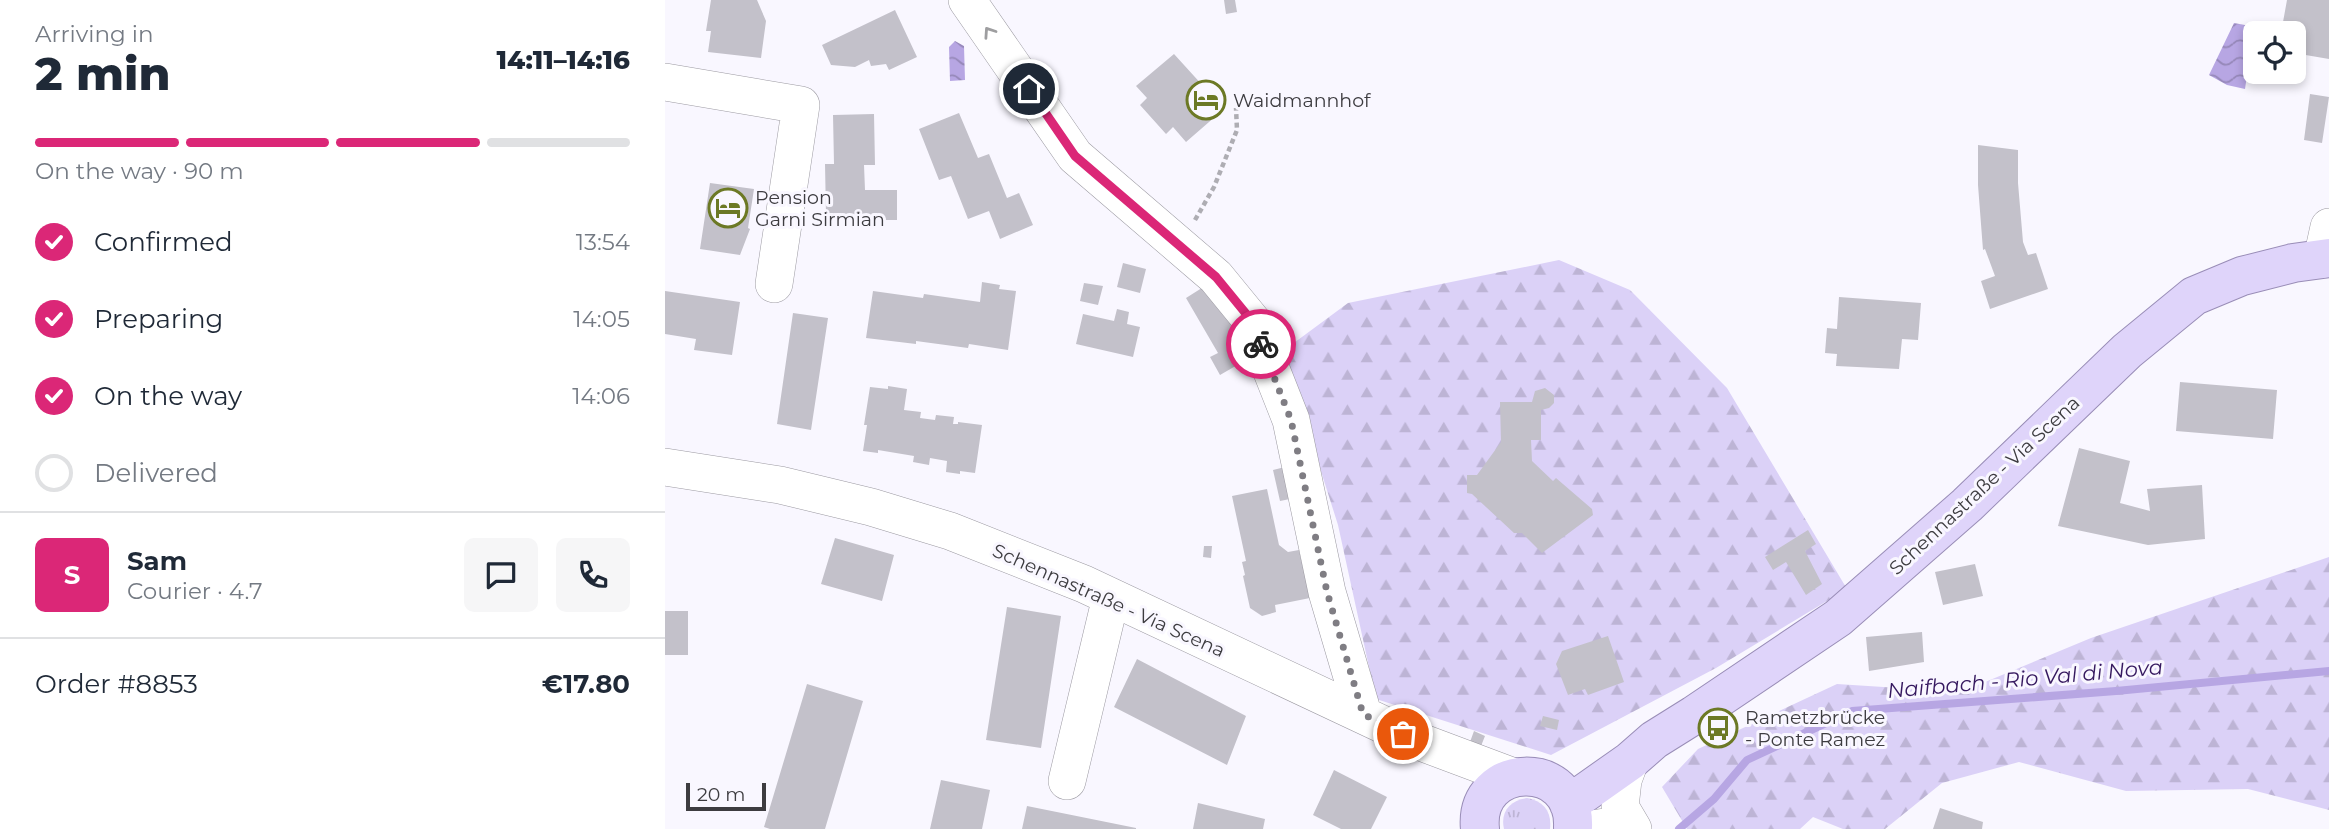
<!DOCTYPE html>
<meta charset="utf-8">
<style>
:root{--surface:#fff;--page:#f6f6f7;--text:#1f2937;--muted:#747a83;--line:#e0e1e3;--accent:#db2777}
body{margin:0;font-family:Montserrat,sans-serif;background:var(--page);color:var(--text);height:100vh;display:flex;flex-direction:column;font-size:26px;white-space:nowrap}
*{box-sizing:border-box;margin:0}
p{font-size:23px;color:var(--muted)}
.icon{flex:none;width:38px;height:38px;fill:none;stroke:currentColor;stroke-width:2;stroke-linecap:round;stroke-linejoin:round}
.map{position:relative;flex:1;overflow:hidden}
.drawer{display:flex;flex-direction:column;background:var(--surface);width:665px}
.drawer>*{flex:none}
.buttons{position:absolute;left:1578px;top:21px;display:grid;gap:14px}
.buttons a{display:grid;place-items:center;width:63px;height:63px;border-radius:10px;background:var(--surface);box-shadow:0 4px 10px #0003;font-size:35px}
.scale{position:absolute;left:21px;bottom:18px;width:80px;box-sizing:border-box;padding-left:7px;border:4px solid #3d3c40;border-top:0;font-size:19px;line-height:24px;white-space:nowrap;color:#3d3c40;-webkit-text-stroke:5px #f9f7ff;paint-order:stroke}
.pin{position:absolute;display:grid;place-items:center;width:60px;height:60px;color:#fff;margin:-30px;border:4px solid #fff;border-radius:50%;box-shadow:0 2px 7px #0007}
.courier{position:absolute;display:grid;place-items:center;width:70px;height:70px;margin:-35px;border:5px solid #db2777;border-radius:50%;background:#fff;color:#222;box-shadow:0 2px 9px #0007}
.headline em{font-style:normal;font-weight:800}
.headline div{display:flex;flex-direction:column-reverse}
.headline{display:flex;align-items:center;justify-content:space-between;height:119px;padding:0 35px}
h1{font-size:46px;font-weight:800;line-height:52px}
.bar{display:grid;grid-template-columns:repeat(4,1fr);gap:10px 7px;align-content:center;height:84px;padding:0 35px}
.bar i{height:9px;border-radius:5px;background:var(--line)}
.bar .current{background:var(--accent)}
.bar p{grid-column:span 4}
.line{display:flex;align-items:center;gap:18px;padding:0 35px;border-top:2px solid var(--line)}
.line div{flex:1}
.round{display:grid;place-items:center;flex:none;width:74px;height:74px;border-radius:10px;background:var(--page)}
ol{padding:0 35px;list-style:none}
li{display:flex;align-items:center;gap:21px;height:77px}
li p{margin-inline-start:auto}
li .icon{padding:7px;border-radius:50%;background:var(--accent);color:#fff;stroke-width:4}
li:last-child{color:var(--muted)}
li i{width:38px;height:38px;border:4px solid var(--line);border-radius:50%}
main{display:flex;flex:1;min-height:0}
.map>svg:first-child{display:block}
.grass{fill:url(#grass-tufts)}
.forest{fill:url(#forest-firs)}
.water{fill:url(#water-waves)}
.lines{fill:none;stroke-linecap:round;stroke-linejoin:round}
.stream{stroke:#b7a6e3;stroke-width:8}
.building{fill:#c3c1ca}
.minor-casing{stroke:#9c9aa2;stroke-width:38}
.major-casing{stroke:#998db7;stroke-width:40}
.path{stroke:#aeadb3;stroke-width:4.5;stroke-dasharray:5 3.5;stroke-linecap:butt}
.minor{stroke:#fff;stroke-width:37}
.major{stroke:#dfd4fa;stroke-width:38}
.oneway{stroke:#9e9ea0}
.done{stroke:#7f7d83;stroke-width:7;stroke-dasharray:0 12.6}
.route{stroke:#db2777;stroke-width:9}
.labels{text-anchor:middle;stroke-width:6;stroke-linejoin:round;paint-order:stroke}
.poi-label{font-size:19px;fill:#3d3c40;stroke:#f9f7ff;text-anchor:start}
.street-label{font-size:19px;fill:#3d3c40;stroke:#f9f7ff}
.water-label{font-size:21px;font-style:italic;fill:#35185f;stroke:#f9f7ff}
</style>
<main>
<section class="drawer">
<div class="headline"><div><h1>2 min</h1><p>Arriving in</p></div><em>14:11–14:16</em></div>
<div class="bar"><i class="current"></i><i class="current"></i><i class="current"></i><i></i><p>On the way · 90 m</p></div>
<ol>
<li><svg class="icon" aria-label="check" viewBox="0 0 24 24"><path d="M5 12l5 5 9-10"/></svg>Confirmed<p>13:54</p></li>
<li><svg class="icon" aria-label="check" viewBox="0 0 24 24"><path d="M5 12l5 5 9-10"/></svg>Preparing<p>14:05</p></li>
<li><svg class="icon" aria-label="check" viewBox="0 0 24 24"><path d="M5 12l5 5 9-10"/></svg>On the way<p>14:06</p></li>
<li><i></i>Delivered</li>
</ol>
<div class="line" style="height:126px"><b class="round" style="background:var(--accent);color:#fff">S</b><div><b>Sam</b><p>Courier · 4.7</p></div><a class="round"><svg class="icon" aria-label="chat" viewBox="0 0 24 24"><path d="M4 5h16v11H9l-5 4z"/></svg></a><a class="round"><svg class="icon" aria-label="phone" viewBox="0 0 24 24"><path d="M5 4h4l2 5-3 2q2 4 5 5l2-3 5 2v4C11 20 4 13 5 4z"/></svg></a></div>
<div class="line" style="height:91px"><div>Order #8853</div><b>€17.80</b></div>
</section>
<div class="map">
<svg width="1664" height="829" viewBox="0 0 1664 829">
<defs>
<pattern id="grass-tufts" width="24" height="20" patternUnits="userSpaceOnUse" patternTransform="scale(1.75)"><rect width="24" height="20" fill="#dbd1f7"/><path d="M3 7l-1-3M5 7V3M7 7l1-3M15 17l-1-3M17 17v-4M19 17l1-3" fill="none" stroke="#bdb4d5"/></pattern>
<pattern id="forest-firs" width="22" height="20" patternUnits="userSpaceOnUse" patternTransform="scale(1.75)"><rect width="22" height="20" fill="#dbd1f7"/><path d="M5 1l3.5 6h-7zM16 11l3.5 6h-7z" fill="#bdb4d5"/></pattern>
<pattern id="water-waves" width="16" height="10" patternUnits="userSpaceOnUse" patternTransform="scale(1.75)"><rect width="16" height="10" fill="#b7a6e3"/><path d="M0 5q4-4 8 0t8 0" fill="none" stroke="#9688b9"/></pattern>
</defs>
<rect width="100%" height="100%" fill="#f9f7ff"/>
<path class="grass" d="M862,798C879,801 887,812 885,829H839C835,812 845,800 862,798Z"/>
<path class="forest" d="M894,260L965,290L1062,388L1182,589L1051,668L886,755L711,699L673,525L618,351L683,303Z
M1664,557V810L1583,789L1461,791L1354,762L1277,783L1220,829H1178L1148,817L1135,829H1022L997,787L1033,749L1172,684L1296,692L1426,638Z"/>
<path class="water" d="M1569,23L1585,26L1581,39L1587,41L1580,89L1562,85L1544,75Z
M290,41L299,46L300,80L285,81L284,47Z"/>
<g class="lines">
<path class="stream" d="M1014,829L1049,799L1082,760L1187,711L1451,691L1664,671"/>
</g>
<path class="building" d="M46,0H92L101,21L96,58L43,52L46,31H41Z
M559,0H570L572,12L561,14Z
M1622,0H1664V59L1629,53V33H1616Z
M230,10L252,57L224,70L221,64L206,66L204,60L190,67L166,65L157,45Z
M509,54L559,109L521,142L508,127L501,134L475,105L482,98L471,86Z
M1645,94L1664,97L1657,143L1639,140Z
M294,113L313,158L324,154L342,198L354,193L368,225L335,239L324,211L303,219L286,176L274,180L254,129Z
M209,114L210,165H199L200,190H232V220H200V214L161,215L160,164H169L168,115Z
M1313,145L1353,150V183L1358,242L1363,255L1371,253L1383,289L1325,309L1316,281L1330,276L1320,249L1318,250L1313,185Z
M45,183L89,189L83,228L85,229L75,255L35,249Z
M458,263L481,269L475,293L452,287Z
M317,282L335,285L334,289L351,291L343,350L304,344L303,348L251,341V344L201,338L208,291L258,298L259,294L315,302Z
M419,283L438,286L433,305L415,301Z
M540,286L586,350L571,359L574,364L555,375L545,357L553,353L521,298Z
M0,291L75,302L67,355L29,350L31,339L0,334Z
M1174,297L1256,303L1253,340L1237,339L1234,369L1171,366L1172,354L1160,353L1162,328L1172,329Z
M452,309L464,312L462,324L475,327L468,357L411,344L418,314L449,321Z
M128,313L163,318L146,430L112,424Z
M1515,382L1612,390L1608,439L1511,431Z
M223,386L242,389L239,410L256,412L255,418L270,420L271,415L289,417L288,424H293V422L317,425L310,473L295,471V474L281,472L282,461L265,458L264,465L248,462L249,456L213,450V453L198,451L202,425H199L205,387L223,389Z
M880,388L889,395V403L884,408L876,410V440H866L867,461L888,481L891,478L927,509L928,515L877,553L857,533H849L807,494L802,493V475H812L836,442L835,402H867L870,391Z
M1414,448L1465,461L1455,503L1485,511L1482,489L1537,485L1540,539L1483,545L1393,526Z
M628,465L635,497L615,501L608,470Z
M602,489L614,545L623,552L634,550L645,598L610,605L611,612L597,616L585,608L578,576L580,575L577,562L581,561L567,496Z
M1143,530L1151,544L1140,551L1157,584L1141,595L1121,562L1108,570L1100,557Z
M170,538L229,555L217,601L156,584Z
M539,546H547L546,558L538,557Z
M1310,564L1318,596L1278,605L1270,572Z
M342,607L396,616L376,748L321,740Z
M0,611H23V655H0Z
M1257,632L1259,662L1204,671L1201,637Z
M943,636L959,682L923,695L920,689L903,695L891,664L897,651Z
M472,659L581,716L562,765L449,707Z
M142,684L198,701L160,829H105L99,827Z
M878,716L894,720L892,730L875,726Z
M809,731L820,736L816,746L805,742Z
M669,770L722,797L706,829H676L648,815Z
M276,780L325,790L317,829H265Z
M533,803L600,819L598,829H528Z
M362,806L471,828V829H357Z
M1275,808L1318,822L1317,829H1268Z"/>
<g class="lines">
<defs>
<path id="minor" d="M302,0L410,156L551,277L587,321L626,420L662,592L698,714
M0,82L136,105L109,284
M1657,259L1664,227
M0,467L115,485L206,507L285,531L419,584L753,741L849,777
M965,761L958,780L955,807L968,829
M402,781L446,597
M927,829L940,827L952,829"/>
<path id="major" d="M904,804L965,761L989,740L1029,715L1173,618L1302,505L1462,351L1529,296L1577,276L1628,263L1664,258
M815,829C808,761 911,758 908,827"/>
</defs>
<use href="#minor" class="minor-casing"/>
<use href="#major" class="major-casing"/>
<path class="path" d="M530,220L549,187L572,130L571,108"/>
<use href="#minor" class="minor"/>
<use href="#major" class="major"/>
</g>
<defs><path id="oneway-chevron" d="M-2-3.5L2.5 0L-2 3.5" fill="none" stroke-width="1.6" stroke-linecap="round" stroke-linejoin="round" transform="scale(1.75)"/></defs>
<use class="oneway" href="#oneway-chevron" transform="translate(324 32) rotate(-124)"/>
<g class="lines">
<path class="done" d="M596,344L626,420L662,592L698,714L738,734"/>
<path class="route" d="M364,89L410,156L551,277L587,321L596,344"/>
</g>
<defs>
<symbol id="hotel-ring" viewBox="-11 -11 22 22"><circle r="9.5" fill="#f9f7ff" stroke="#6c7925" stroke-width="1.5"/><path d="M-6-4.5h1.5V1H6V5H4.5V3h-9V5H-6ZM-4 0a1.8 1.8 0 1 1 3.6 0ZM.5 0V-2.5h3Q6-2.5 6 0Z" fill="#6c7925"/></symbol>
<symbol id="bus-ring" viewBox="-11 -11 22 22"><circle r="9.5" fill="#f9f7ff" stroke="#6c7925" stroke-width="1.5"/><path d="M-5-6H5V4H4V6H2V4H-2V6H-4V4H-5ZM-3.5-4V0h7V-4ZM-3.5 1.2v1.5H-2V1.2ZM2 1.2v1.5H3.5V1.2Z" fill="#6c7925"/></symbol>
</defs>
<g fill-rule="evenodd">
<use href="#hotel-ring" x="519" y="78" width="44" height="44"/>
<use href="#hotel-ring" x="41" y="186" width="44" height="44"/>
<use href="#bus-ring" x="1031" y="706" width="44" height="44"/>
</g>
<g class="labels">
<g class="poi-label">
<text x="568" y="107">Waidmannhof</text>
<text x="90" y="204">Pension<tspan x="90" dy="22">Garni Sirmian</tspan></text>
<text x="1080" y="724">Rametzbrücke<tspan x="1080" dy="22">- Ponte Ramez</tspan></text>
</g>
<g class="street-label">
<text transform="translate(1319 485) rotate(-43)" y="7">Schennastraße - Via Scena</text>
<text transform="translate(444 600) rotate(24)" y="7">Schennastraße - Via Scena</text>
</g>
<g class="water-label">
<text transform="translate(1360 679) rotate(-5)" y="7">Naifbach - Rio Val di Nova</text>
</g>
</g>
</svg>
<div class="buttons">
<a><svg class="icon" aria-label="locate" viewBox="0 0 24 24"><circle cx="12" cy="12" r="6"/><path d="M12 2v4M12 18v4M2 12h4M18 12h4"/></svg></a>
</div>
<div class="scale">20 m</div>
<div class="pin" style="left:738px;top:734px;background:#ea580c"><svg class="icon" aria-label="bag" viewBox="0 0 24 24"><path d="M5 8h14l-1 12H6zM9 8a3 3 0 0 1 6 0"/></svg></div>
<div class="pin" style="left:364px;top:89px;background:#1f2937"><svg class="icon" aria-label="home" viewBox="0 0 24 24"><path d="M3 11l9-7 9 7M6 9v11h12V9"/></svg></div>
<div class="courier" style="left:596px;top:344px"><svg class="icon" aria-label="bike" viewBox="0 0 24 24"><circle cx="6" cy="16" r="4"/><circle cx="18" cy="16" r="4"/><path d="M6 16l4-8h5l3 8M10 8l3 8H6M13 5h3"/></svg></div>
</div>
</main>
